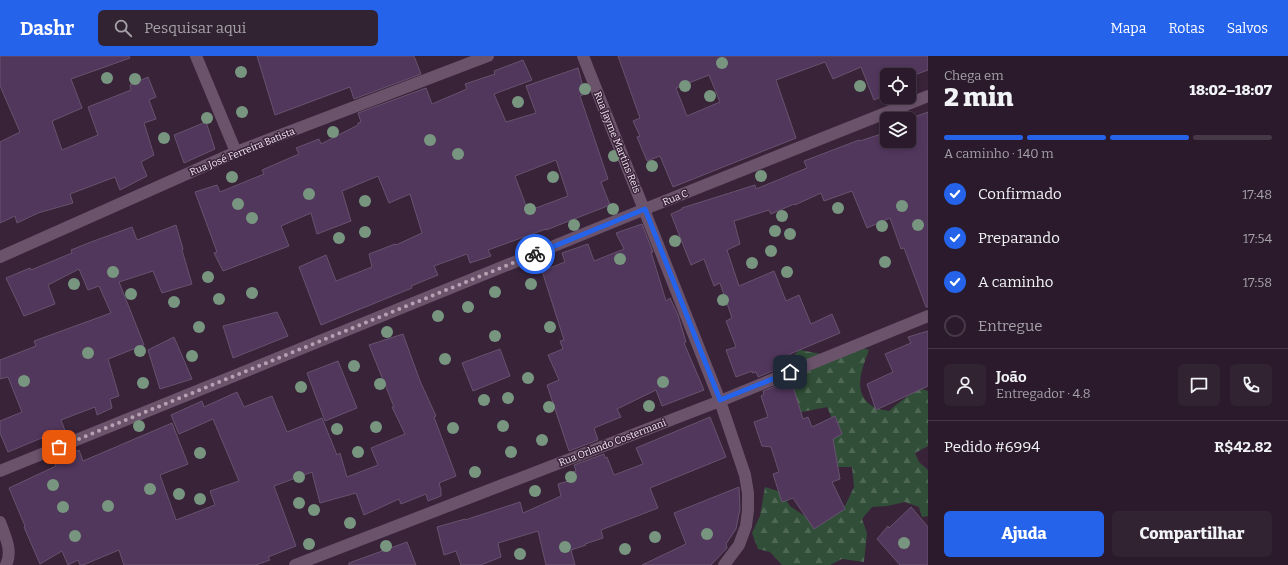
<!DOCTYPE html>
<html lang="pt">
<meta charset="utf-8">
<style>
:root{--surface:#2a1a2b;--page:#322333;--text:#f1f3f6;--muted:#a5a1a9;--line:#463847;--accent:#2563eb}
body{margin:0;font-family:Bitter,serif;background:var(--page);color:var(--text);height:100vh;display:flex;flex-direction:column;font-size:15px;white-space:nowrap}
*{box-sizing:border-box;margin:0}
p{font-size:13px;color:var(--muted)}
.icon{flex:none;width:22px;height:22px;fill:none;stroke:currentColor;stroke-width:2;stroke-linecap:round;stroke-linejoin:round}
.map{position:relative;flex:1;overflow:hidden}
.sheet{display:flex;flex-direction:column;background:var(--surface);width:360px}
.sheet>*{flex:none}
.buttons{position:absolute;left:880px;top:12px;display:grid;gap:8px}
.buttons a{display:grid;place-items:center;width:36px;height:36px;border-radius:6px;background:var(--surface);box-shadow:0 2px 6px #0003,0 0 0 1px var(--line);font-size:20px}
.pin{position:absolute;display:grid;place-items:center;width:34px;height:34px;color:#fff;margin:-17px;border-radius:8px;box-shadow:0 2px 6px #0006}
.courier{position:absolute;display:grid;place-items:center;width:40px;height:40px;margin:-20px;border:3px solid #2563eb;border-radius:50%;background:#fff;color:#222;box-shadow:0 1px 5px #0007}
.overview em{font-style:normal;font-weight:800}
.overview div{display:flex;flex-direction:column-reverse}
.overview{display:flex;align-items:center;justify-content:space-between;height:68px;padding:0 16px}
h1{font-size:26px;font-weight:800;line-height:30px}
.bar{display:grid;grid-template-columns:repeat(4,1fr);gap:6px 4px;align-content:center;height:48px;padding:0 16px}
.bar i{height:5px;border-radius:3px;background:var(--line)}
.bar .on{background:var(--accent)}
.bar p{grid-column:span 4}
.line{display:flex;align-items:center;gap:10px;padding:0 16px;border-top:1px solid var(--line)}
.line div{flex:1}
.round{display:grid;place-items:center;flex:none;width:42px;height:42px;border-radius:6px;background:var(--page)}
ol{padding:0 16px;list-style:none}
li{display:flex;align-items:center;gap:12px;height:44px}
li p{margin-inline-start:auto}
li .icon{padding:4px;border-radius:50%;background:var(--accent);color:#fff;stroke-width:4}
li:last-child{color:var(--muted)}
li i{width:22px;height:22px;border:2px solid var(--line);border-radius:50%}
.primary-button{display:flex;gap:8px;margin-top:auto;padding:8px 16px}
.primary-button a{flex:1;height:46px;border-radius:6px;background:var(--accent);color:#fff;font-size:16px;font-weight:800;line-height:46px;text-align:center}
.primary-button a+a{background:var(--page);color:var(--text)}
header{display:flex;align-items:center;gap:24px;box-sizing:border-box;height:56px;padding:0 20px;background:var(--accent);color:#fff}
header strong{font-size:19px}
nav{display:flex;gap:22px;margin-inline-start:auto;font-size:14px}
.search{width:280px;height:36px;background:var(--page);display:flex;align-items:center;gap:10px;box-sizing:border-box;padding:0 14px;border-radius:6px;color:var(--muted);font-size:15px}
main{display:flex;flex:1;min-height:0}
.map>svg:first-child{display:block}
.forest{fill:url(#forest-firs)}
.building{fill:#52375d;stroke:#66536e;fill-rule:evenodd}
.lines{fill:none;stroke-linecap:round;stroke-linejoin:round}
.minor{stroke:#6b536b;stroke-width:12}
.tree{fill:#789580}
.done{stroke:#b4a2b3;stroke-width:4;stroke-dasharray:0 7.2}
.route{stroke:#2563eb;stroke-width:5}
.labels{text-anchor:middle;stroke-width:3;stroke-linejoin:round;paint-order:stroke}
.street-label{font-size:10px;fill:#f6e7f5;stroke:#382339}
</style>
<header>
<strong>Dashr</strong>
<div class="search"><svg class="icon" aria-label="search" viewBox="0 0 24 24"><circle cx="10" cy="10" r="6"/><path d="M15 15l6 6"/></svg>Pesquisar aqui</div>
<nav><a>Mapa</a><a>Rotas</a><a>Salvos</a></nav>
</header>
<main>
<div class="map">
<svg width="928" height="509" viewBox="0 0 928 509">
<defs>
<pattern id="forest-firs" width="22" height="20" patternUnits="userSpaceOnUse"><rect width="22" height="20" fill="#314f38"/><path d="M5 1l3.5 6h-7zM16 11l3.5 6h-7z" fill="#4f6855"/></pattern>
</defs>
<rect width="100%" height="100%" fill="#382339"/>
<path class="forest" d="M849,287L869,294C862,313 851,338 874,351C878,353 885,354 889,355L897,348L919,332L928,335V390L915,397L919,406L928,414V460L922,461L919,451L905,446L887,450L872,451L862,463L867,477L864,506L842,503L830,509H782L770,496L758,493L752,477L760,460L765,431L781,436L790,450L803,459L819,465L830,462L845,450L854,431L852,411H811L838,376L827,351L797,357L783,338L779,311L800,294L838,301Z"/>
<path class="building" d="M0,0H129L130,2L71,23L82,52L52,65L62,94L98,79L88,51L131,34L130,29L148,21L156,41L149,44L156,63L144,67L154,99L141,106L147,120L120,134L115,121L70,138L73,147L38,157L17,167L15,160L0,167V86L20,76L0,30Z
M257,0H414L421,18L354,43L350,31L275,59Z
M618,0H928V14L909,21V19H887V38L874,44L861,11L833,23L825,6L776,24L796,82L673,131L660,100L647,105L637,81L640,80L633,65L640,62ZM709,19L720,46L687,60L676,32Z
M523,4L532,24L494,38L506,66L536,57L526,30L578,12L585,38L580,40L608,123L601,126L610,149L546,174V173L488,194L491,200L470,207L467,198L434,210L438,219L411,230L412,232L321,269L299,211L326,199L336,225L372,211L369,198L395,188L396,189L422,177L410,138L389,147L378,120L342,135L351,165L317,178L311,157L281,170L289,190L223,215L214,197L217,196L195,136L217,129L220,136L264,118L262,114L299,98L296,92L319,83L321,88L358,69V67L361,66L358,57L426,32L432,48L467,33L465,28L495,18L494,15ZM556,104L568,140L528,155L515,120Z
M928,56V251H926L904,192L901,193L890,162L867,172L852,135L824,145L821,137L795,149L794,148L771,158L769,154L734,165L740,188L727,194L739,230L774,215L786,245L799,239L811,268L832,258L840,277L790,298L791,301L785,303L787,309L758,321L756,316L752,317V315L736,321L726,294L736,291L726,265L732,262L720,227L714,230L704,203L691,209L671,158L682,153V152L755,129L756,133L807,112L804,105L859,84L860,85L887,76V85H909V63Z
M206,66L215,93L184,107L174,79Z
M642,168L653,196H651L666,245L670,242L678,259L686,286L684,287L704,334L662,350L656,334L617,353L621,361L594,372L598,384L569,395L547,329L559,324L548,299L563,293L560,285L564,284L542,215L565,206L562,197L588,188L594,205L624,193L616,177Z
M176,169L183,193L182,194L192,228L162,237L153,215L119,226L144,289L108,303L119,340L110,343L112,352L97,359L95,351L61,364L67,380L47,388L44,381L8,396L0,377V365L22,356L8,321L0,323V304L36,290L34,285L111,257L99,230L88,234L79,213L48,229L55,248L24,260L6,222L30,212L31,214L72,197L71,194L91,186L132,171L137,184Z
M277,256L288,280L233,302L223,270Z
M928,275V330L876,354L867,328L893,316L885,298L911,287L908,281Z
M403,278L420,325L436,360L434,361L456,420L439,427L441,434V440L428,445L426,438L401,448L399,443L364,459L356,437L320,447L312,416L274,430L296,490L268,501L270,504L256,509H124L119,494L83,509H80L78,504L68,509L62,495L40,508L24,471L25,470L9,432L56,410L52,402L73,393L74,396L79,394L83,405L172,367L188,408L160,419L176,464L215,449L210,435L239,425L213,363L179,378L171,359L202,345L204,351L237,336L244,351L272,340L287,376L322,362L337,399L340,397L347,421L378,409L371,392L405,378L392,351H394L369,289Z
M174,281L192,323L160,333L148,294Z
M500,293L510,320L473,335L462,307Z
M338,305L357,352L325,365L307,317Z
M791,324L803,363L808,361L812,371L835,360L842,378L833,383L840,423L832,426L845,453L814,473L793,442L782,446L773,418L779,416L771,391L762,390L754,366L768,361L761,340L764,338L763,335Z
M710,361L726,401L650,432L658,452L601,474L603,482L585,488L586,489L571,494L575,509H546L538,475L498,487L501,501L481,509H461L456,495L444,499L437,471L465,463V464L520,446L523,457L561,440L558,428L575,423L573,416L576,415L574,409L604,398L605,402L607,401L614,419L643,408L636,392Z
M739,431L740,453L736,473L726,488L727,492L711,509H642L686,488L674,457Z
M911,451L928,471V509H900L877,483L888,470L889,472Z
M407,486L416,509H349V507Z"/>
<g class="lines">
<path class="minor" d="M196,0L236,96
M583,0L720,345L745,419L748,437V454L746,470L739,489L724,509
M0,201L236,96L488,0
M0,415L645,153L928,40
M0,466C5,480 13,495 6,509
M295,509L720,345L928,260"/>
</g>
<g class="tree">
<circle cx="722" cy="7" r="6"/>
<circle cx="241" cy="16" r="6"/>
<circle cx="107" cy="22" r="6"/>
<circle cx="135" cy="23" r="6"/>
<circle cx="685" cy="30" r="6"/>
<circle cx="860" cy="30" r="6"/>
<circle cx="585" cy="33" r="6"/>
<circle cx="710" cy="40" r="6"/>
<circle cx="518" cy="46" r="6"/>
<circle cx="242" cy="56" r="6"/>
<circle cx="207" cy="62" r="6"/>
<circle cx="333" cy="76" r="6"/>
<circle cx="164" cy="82" r="6"/>
<circle cx="430" cy="84" r="6"/>
<circle cx="458" cy="98" r="6"/>
<circle cx="614" cy="100" r="6"/>
<circle cx="652" cy="110" r="6"/>
<circle cx="761" cy="120" r="6"/>
<circle cx="232" cy="121" r="6"/>
<circle cx="553" cy="121" r="6"/>
<circle cx="309" cy="138" r="6"/>
<circle cx="365" cy="145" r="6"/>
<circle cx="238" cy="148" r="6"/>
<circle cx="902" cy="150" r="6"/>
<circle cx="838" cy="152" r="6"/>
<circle cx="530" cy="153" r="6"/>
<circle cx="613" cy="153" r="6"/>
<circle cx="782" cy="160" r="6"/>
<circle cx="252" cy="162" r="6"/>
<circle cx="574" cy="169" r="6"/>
<circle cx="918" cy="169" r="6"/>
<circle cx="882" cy="170" r="6"/>
<circle cx="775" cy="175" r="6"/>
<circle cx="365" cy="176" r="6"/>
<circle cx="790" cy="178" r="6"/>
<circle cx="339" cy="182" r="6"/>
<circle cx="675" cy="185" r="6"/>
<circle cx="771" cy="195" r="6"/>
<circle cx="620" cy="203" r="6"/>
<circle cx="885" cy="206" r="6"/>
<circle cx="752" cy="207" r="6"/>
<circle cx="113" cy="216" r="6"/>
<circle cx="787" cy="216" r="6"/>
<circle cx="208" cy="221" r="6"/>
<circle cx="74" cy="228" r="6"/>
<circle cx="531" cy="228" r="6"/>
<circle cx="495" cy="236" r="6"/>
<circle cx="252" cy="237" r="6"/>
<circle cx="131" cy="238" r="6"/>
<circle cx="219" cy="243" r="6"/>
<circle cx="723" cy="244" r="6"/>
<circle cx="174" cy="246" r="6"/>
<circle cx="468" cy="251" r="6"/>
<circle cx="438" cy="260" r="6"/>
<circle cx="199" cy="271" r="6"/>
<circle cx="550" cy="271" r="6"/>
<circle cx="387" cy="276" r="6"/>
<circle cx="495" cy="280" r="6"/>
<circle cx="140" cy="295" r="6"/>
<circle cx="88" cy="297" r="6"/>
<circle cx="192" cy="300" r="6"/>
<circle cx="445" cy="303" r="6"/>
<circle cx="354" cy="310" r="6"/>
<circle cx="528" cy="322" r="6"/>
<circle cx="24" cy="325" r="6"/>
<circle cx="663" cy="326" r="6"/>
<circle cx="143" cy="327" r="6"/>
<circle cx="380" cy="328" r="6"/>
<circle cx="301" cy="331" r="6"/>
<circle cx="508" cy="342" r="6"/>
<circle cx="484" cy="344" r="6"/>
<circle cx="649" cy="350" r="6"/>
<circle cx="549" cy="351" r="6"/>
<circle cx="139" cy="370" r="6"/>
<circle cx="503" cy="370" r="6"/>
<circle cx="376" cy="371" r="6"/>
<circle cx="453" cy="372" r="6"/>
<circle cx="337" cy="373" r="6"/>
<circle cx="542" cy="384" r="6"/>
<circle cx="358" cy="396" r="6"/>
<circle cx="511" cy="396" r="6"/>
<circle cx="200" cy="397" r="6"/>
<circle cx="475" cy="416" r="6"/>
<circle cx="299" cy="421" r="6"/>
<circle cx="571" cy="421" r="6"/>
<circle cx="53" cy="429" r="6"/>
<circle cx="150" cy="433" r="6"/>
<circle cx="535" cy="435" r="6"/>
<circle cx="179" cy="438" r="6"/>
<circle cx="200" cy="443" r="6"/>
<circle cx="299" cy="447" r="6"/>
<circle cx="108" cy="450" r="6"/>
<circle cx="63" cy="451" r="6"/>
<circle cx="314" cy="454" r="6"/>
<circle cx="350" cy="467" r="6"/>
<circle cx="707" cy="478" r="6"/>
<circle cx="75" cy="480" r="6"/>
<circle cx="655" cy="481" r="6"/>
<circle cx="904" cy="487" r="6"/>
<circle cx="309" cy="488" r="6"/>
<circle cx="386" cy="490" r="6"/>
<circle cx="565" cy="491" r="6"/>
<circle cx="625" cy="493" r="6"/>
<circle cx="520" cy="498" r="6"/>
</g>
<g class="lines">
<path class="done" d="M59,391L535,198"/>
<path class="route" d="M535,198L645,153L720,344L790,316"/>
</g>
<g class="labels">
<g class="street-label">
<text transform="translate(618 86) rotate(68)" y="4">Rua Jayme Martins Reis</text>
<text transform="translate(242 95) rotate(-22)" y="4">Rua José Ferreira Batista</text>
<text transform="translate(675 141) rotate(-22)" y="4">Rua C</text>
<text transform="translate(612 386) rotate(-21)" y="4">Rua Orlando Costermani</text>
</g>
</g>
</svg>
<div class="buttons">
<a><svg class="icon" aria-label="locate" viewBox="0 0 24 24"><circle cx="12" cy="12" r="6"/><path d="M12 2v4M12 18v4M2 12h4M18 12h4"/></svg></a>
<a><svg class="icon" aria-label="layers" viewBox="0 0 24 24"><path d="M12 4l9 5-9 5-9-5zM3 14l9 5 9-5"/></svg></a>
</div>
<div class="pin" style="left:59px;top:391px;background:#ea580c"><svg class="icon" aria-label="bag" viewBox="0 0 24 24"><path d="M5 8h14l-1 12H6zM9 8a3 3 0 0 1 6 0"/></svg></div>
<div class="pin" style="left:790px;top:316px;background:#1f2937"><svg class="icon" aria-label="home" viewBox="0 0 24 24"><path d="M3 11l9-7 9 7M6 9v11h12V9"/></svg></div>
<div class="courier" style="left:535px;top:198px"><svg class="icon" aria-label="bike" viewBox="0 0 24 24"><circle cx="6" cy="16" r="4"/><circle cx="18" cy="16" r="4"/><path d="M6 16l4-8h5l3 8M10 8l3 8H6M13 5h3"/></svg></div>
</div>
<section class="sheet">
<div class="overview"><div><h1>2 min</h1><p>Chega em</p></div><em>18:02–18:07</em></div>
<div class="bar"><i class="on"></i><i class="on"></i><i class="on"></i><i></i><p>A caminho · 140 m</p></div>
<ol>
<li><svg class="icon" aria-label="check" viewBox="0 0 24 24"><path d="M5 12l5 5 9-10"/></svg>Confirmado<p>17:48</p></li>
<li><svg class="icon" aria-label="check" viewBox="0 0 24 24"><path d="M5 12l5 5 9-10"/></svg>Preparando<p>17:54</p></li>
<li><svg class="icon" aria-label="check" viewBox="0 0 24 24"><path d="M5 12l5 5 9-10"/></svg>A caminho<p>17:58</p></li>
<li><i></i>Entregue</li>
</ol>
<div class="line" style="height:72px"><a class="round"><svg class="icon" aria-label="person" viewBox="0 0 24 24"><circle cx="12" cy="8" r="4"/><path d="M4 21q1-7 8-7t8 7"/></svg></a><div><b>João</b><p>Entregador · 4.8</p></div><a class="round"><svg class="icon" aria-label="chat" viewBox="0 0 24 24"><path d="M4 5h16v11H9l-5 4z"/></svg></a><a class="round"><svg class="icon" aria-label="phone" viewBox="0 0 24 24"><path d="M5 4h4l2 5-3 2q2 4 5 5l2-3 5 2v4C11 20 4 13 5 4z"/></svg></a></div>
<div class="line" style="height:52px"><div>Pedido #6994</div><b>R$42.82</b></div>
<div class="primary-button"><a>Ajuda</a><a>Compartilhar</a></div>
</section>
</main>
